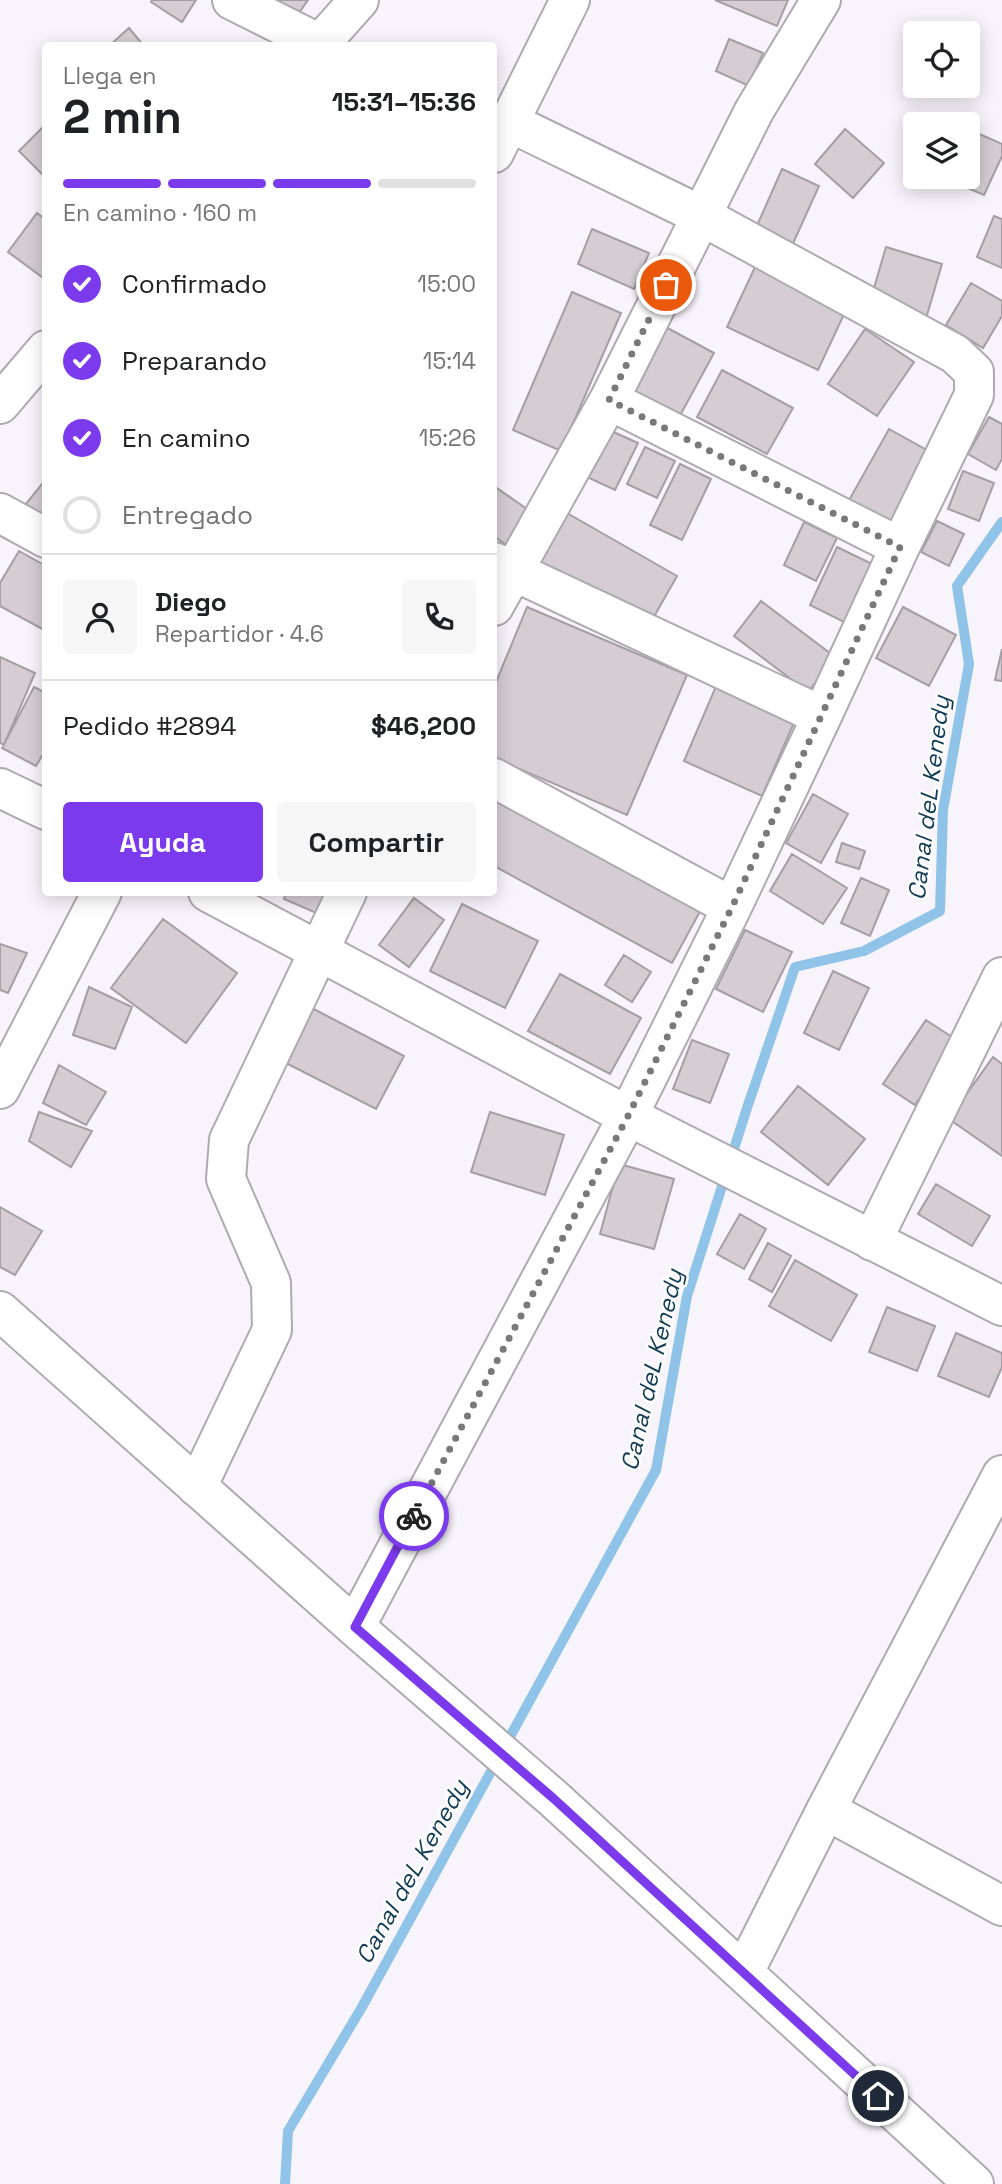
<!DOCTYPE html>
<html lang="es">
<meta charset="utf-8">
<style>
:root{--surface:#fff;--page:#f6f6f6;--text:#202124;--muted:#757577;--line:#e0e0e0;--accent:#7c3aed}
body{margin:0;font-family:"Space Grotesk",sans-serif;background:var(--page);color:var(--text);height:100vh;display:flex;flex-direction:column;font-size:26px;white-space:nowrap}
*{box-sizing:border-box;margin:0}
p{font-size:23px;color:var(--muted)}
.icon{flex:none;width:38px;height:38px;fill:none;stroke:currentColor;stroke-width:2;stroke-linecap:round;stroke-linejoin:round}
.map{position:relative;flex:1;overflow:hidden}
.drawer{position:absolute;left:42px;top:42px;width:455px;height:854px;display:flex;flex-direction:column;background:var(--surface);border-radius:7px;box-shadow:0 4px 18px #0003}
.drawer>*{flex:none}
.fabs{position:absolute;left:903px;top:21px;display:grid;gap:14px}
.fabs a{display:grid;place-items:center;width:77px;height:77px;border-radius:7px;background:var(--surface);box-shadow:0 4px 18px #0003;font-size:35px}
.pin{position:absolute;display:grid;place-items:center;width:60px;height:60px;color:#fff;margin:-30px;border:4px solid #fff;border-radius:50%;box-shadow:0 2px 7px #0007}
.courier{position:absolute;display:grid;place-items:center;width:70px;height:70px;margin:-35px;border:5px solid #7c3aed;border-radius:50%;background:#fff;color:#222;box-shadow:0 2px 9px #0007}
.overview em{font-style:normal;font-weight:700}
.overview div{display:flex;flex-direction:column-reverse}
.overview{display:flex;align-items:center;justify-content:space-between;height:119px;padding:0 21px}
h1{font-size:46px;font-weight:700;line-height:52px}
.bar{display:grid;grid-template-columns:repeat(4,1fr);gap:10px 7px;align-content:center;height:84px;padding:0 21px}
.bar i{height:9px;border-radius:5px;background:var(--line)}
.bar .selected{background:var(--accent)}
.bar p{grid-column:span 4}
.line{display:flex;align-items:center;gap:18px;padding:0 21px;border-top:2px solid var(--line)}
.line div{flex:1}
.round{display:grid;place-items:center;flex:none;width:74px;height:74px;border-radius:7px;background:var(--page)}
ol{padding:0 21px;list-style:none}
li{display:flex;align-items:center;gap:21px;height:77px}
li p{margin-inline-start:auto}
li .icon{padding:7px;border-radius:50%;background:var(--accent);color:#fff;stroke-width:4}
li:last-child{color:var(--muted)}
li i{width:38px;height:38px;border:4px solid var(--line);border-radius:50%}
.primary-button{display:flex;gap:14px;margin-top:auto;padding:14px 21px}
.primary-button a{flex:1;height:80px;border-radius:7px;background:var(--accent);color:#fff;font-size:28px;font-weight:700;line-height:80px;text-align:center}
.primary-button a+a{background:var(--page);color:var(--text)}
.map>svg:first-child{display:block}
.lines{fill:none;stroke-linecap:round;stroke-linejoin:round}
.stream{stroke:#8fc3e8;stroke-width:10}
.building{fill:#d4cdd2;stroke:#a59ea2;stroke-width:2}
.street-casing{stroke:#adaab0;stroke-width:42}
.street{stroke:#fff;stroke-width:38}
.done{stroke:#7b787c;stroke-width:7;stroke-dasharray:0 12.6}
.route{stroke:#7c3aed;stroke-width:9}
.labels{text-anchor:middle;stroke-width:5;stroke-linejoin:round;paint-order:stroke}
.water-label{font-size:24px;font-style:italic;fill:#133c56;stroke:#fff}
</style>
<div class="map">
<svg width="1002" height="2184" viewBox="0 0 1002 2184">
<rect width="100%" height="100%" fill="#f8f4fb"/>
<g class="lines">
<path class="stream" d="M285,2184L288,2131L362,2007L656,1470L687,1296L747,1108L795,967L864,951L940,911L943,810L969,664L957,586L1002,522"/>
</g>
<path class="building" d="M152,0H196L182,22L151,2Z
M257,0H308L291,24Z
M715,0H788L777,26Z
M129,28L144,46H109Z
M729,39L763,53L749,86L716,71Z
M46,124V178L19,151Z
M845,129L884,163L853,198L815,164Z
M975,132L1002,144V156L984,195L953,182L955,177H968V148Z
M782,169L819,186L791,248L755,230Z
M37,213L46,220V280L8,252Z
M994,216L1002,219V268L977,257Z
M592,229L649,253L634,289L578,264Z
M886,247L942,264L925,322L869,305Z
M755,267L846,310L818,370L727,327Z
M971,283L1002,301V316L983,348L946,325Z
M572,292L621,313L561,451L513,430Z
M662,325L714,353L676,423L624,395Z
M865,329L914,362L877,416L828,384Z
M722,370L793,408L767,454L697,417Z
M989,417L1002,424V459L996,470L968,454Z
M889,429L932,453L892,526L848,502Z
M609,430L638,443L615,490L587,477Z
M645,447L675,461L657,498L627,484Z
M680,464L711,479L682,540L650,525Z
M963,471L994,483L979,521L948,509Z
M46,479V521L25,505Z
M494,486L534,514L510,548L494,536Z
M560,509L677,576L647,629L530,561Z
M937,521L964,534L949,566L921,552Z
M804,522L837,538L816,581L784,565Z
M837,547L872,564L844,622L810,605Z
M19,551L46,566V631L0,606V583Z
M761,601L835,657L808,692L734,636Z
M527,607L687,675L627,815L494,758V687Z
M903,607L956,635L929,686L876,658Z
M1002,649V681L995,680Z
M0,657L35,673L4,745L0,743Z
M717,684L796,718L762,796L684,761Z
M34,687L46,693V749L36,766L2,748Z
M494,793L703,906L672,963L494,866Z
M813,794L848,814L821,863L786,843Z
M842,843L865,851L859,869L836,862Z
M792,854L847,888L823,924L770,891Z
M861,878L889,890L870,936L841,923Z
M286,892H330L321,915L284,899Z
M414,898L444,920L409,967L379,945Z
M462,904L538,941L505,1008L430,971Z
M163,919L237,973L186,1043L111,988Z
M745,930L792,952L763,1012L716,989Z
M0,944L27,953L8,993L0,990Z
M624,955L651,972L632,1002L605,985Z
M833,971L869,988L839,1050L804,1033Z
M560,974L641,1018L610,1074L528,1031Z
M89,987L132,1007L115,1049L73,1035Z
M308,1006L404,1056L376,1109L280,1060Z
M926,1020L958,1041L915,1105L883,1084Z
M692,1040L729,1054L710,1103L673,1089Z
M993,1057L1002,1064V1156L949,1119Z
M59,1065L106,1092L86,1125L43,1103Z
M798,1086L865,1139L828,1185L761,1132Z
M39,1112L92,1131L71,1167L29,1141Z
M490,1112L564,1135L545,1195L471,1172Z
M619,1164L674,1179L654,1249L600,1234Z
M936,1184L990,1216L972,1246L918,1214Z
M0,1207L42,1231L15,1275L0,1267Z
M740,1214L766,1229L744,1269L717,1254Z
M768,1243L791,1256L772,1292L749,1279Z
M795,1260L857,1295L831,1341L769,1306Z
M887,1307L935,1326L917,1371L869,1352Z
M956,1333L1002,1353V1367L989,1397L938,1376Z"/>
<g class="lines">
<defs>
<path id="street" d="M232,0L320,44
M318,46L359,0
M494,153L570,0
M609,400L900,547
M0,404L46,350
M0,513L46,538
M494,562L822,716
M494,606L609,400L754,111L821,0
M494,778L732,907
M0,788L46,810
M208,892L628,1116L1002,1306
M0,1089L102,892
M872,1241L1002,977
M0,1311L355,1627L553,1798L974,2184
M197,1487L272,1330L271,1283L226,1179L229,1140L347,892
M355,1627L628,1116L732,907L822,716L900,547L974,395V372L955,354L700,215L509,122
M826,1810L1002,1906
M744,1972L826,1810L1002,1475"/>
</defs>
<use href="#street" class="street-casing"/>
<use href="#street" class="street"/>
</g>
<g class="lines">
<path class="done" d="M414,1516L628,1116L732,907L900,547L609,400L666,285"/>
<path class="route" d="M414,1516L355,1627L553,1798L878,2096"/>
</g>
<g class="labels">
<g class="water-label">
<text transform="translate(929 798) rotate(-83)" y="8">Canal deL Kenedy</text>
<text transform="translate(652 1370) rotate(-77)" y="8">Canal deL Kenedy</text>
<text transform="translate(412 1872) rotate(-61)" y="8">Canal deL Kenedy</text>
</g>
</g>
</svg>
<div class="fabs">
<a><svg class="icon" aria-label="locate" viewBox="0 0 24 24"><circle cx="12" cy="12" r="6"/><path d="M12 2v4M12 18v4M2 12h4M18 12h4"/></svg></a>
<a><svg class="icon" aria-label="layers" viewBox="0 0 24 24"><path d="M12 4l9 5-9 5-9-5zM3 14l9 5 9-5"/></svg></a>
</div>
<div class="pin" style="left:666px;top:285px;background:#ea580c"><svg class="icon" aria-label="bag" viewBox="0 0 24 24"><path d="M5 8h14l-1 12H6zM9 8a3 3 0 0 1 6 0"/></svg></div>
<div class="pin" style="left:878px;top:2096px;background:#1f2937"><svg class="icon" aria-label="home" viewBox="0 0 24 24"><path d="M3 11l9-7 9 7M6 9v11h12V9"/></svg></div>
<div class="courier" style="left:414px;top:1516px"><svg class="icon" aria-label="bike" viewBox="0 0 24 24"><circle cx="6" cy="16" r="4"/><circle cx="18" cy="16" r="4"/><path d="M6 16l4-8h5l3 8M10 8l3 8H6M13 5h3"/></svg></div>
<section class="drawer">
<div class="overview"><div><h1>2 min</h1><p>Llega en</p></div><em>15:31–15:36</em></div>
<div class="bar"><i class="selected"></i><i class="selected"></i><i class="selected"></i><i></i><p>En camino · 160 m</p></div>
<ol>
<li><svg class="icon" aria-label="check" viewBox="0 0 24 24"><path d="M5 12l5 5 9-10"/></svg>Confirmado<p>15:00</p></li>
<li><svg class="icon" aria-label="check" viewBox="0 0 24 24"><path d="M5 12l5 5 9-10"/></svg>Preparando<p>15:14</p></li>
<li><svg class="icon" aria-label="check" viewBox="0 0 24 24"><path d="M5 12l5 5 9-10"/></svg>En camino<p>15:26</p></li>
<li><i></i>Entregado</li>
</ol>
<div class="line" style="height:126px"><a class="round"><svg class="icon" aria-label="person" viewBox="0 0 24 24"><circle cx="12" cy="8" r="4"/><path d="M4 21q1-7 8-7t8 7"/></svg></a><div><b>Diego</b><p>Repartidor · 4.6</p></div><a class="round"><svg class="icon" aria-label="phone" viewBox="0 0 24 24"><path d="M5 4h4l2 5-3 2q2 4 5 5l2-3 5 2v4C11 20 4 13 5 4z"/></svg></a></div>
<div class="line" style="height:91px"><div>Pedido #2894</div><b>$46,200</b></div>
<div class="primary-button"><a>Ayuda</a><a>Compartir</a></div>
</section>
</div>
